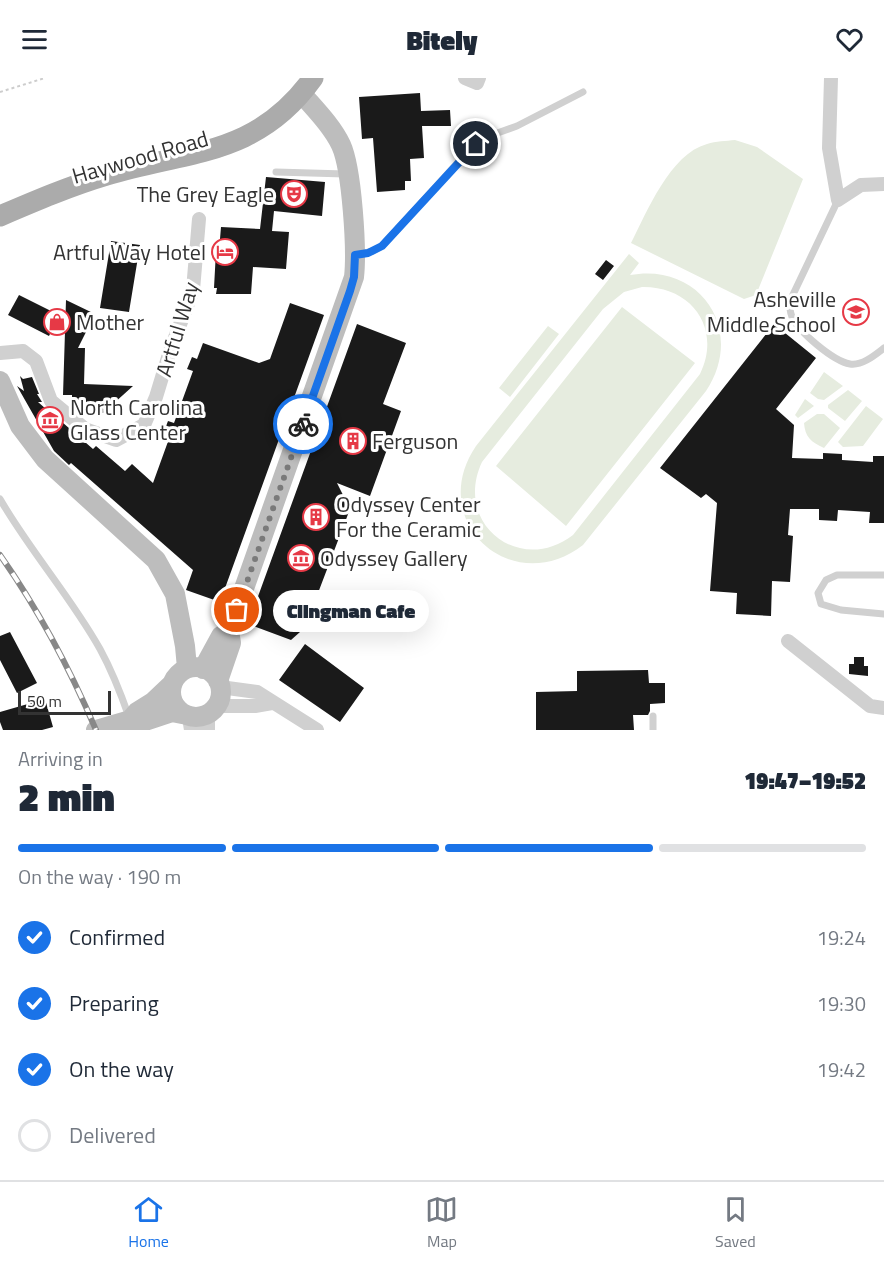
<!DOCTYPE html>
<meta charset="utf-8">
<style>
:root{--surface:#fff;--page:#f6f6f7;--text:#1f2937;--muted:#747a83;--line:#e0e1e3;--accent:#1a73e8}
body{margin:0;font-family:"Titillium Web",sans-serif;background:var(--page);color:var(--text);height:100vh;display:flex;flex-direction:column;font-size:22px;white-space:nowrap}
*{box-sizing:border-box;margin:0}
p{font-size:20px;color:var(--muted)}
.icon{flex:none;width:33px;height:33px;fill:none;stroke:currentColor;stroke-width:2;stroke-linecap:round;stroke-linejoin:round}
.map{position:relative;height:652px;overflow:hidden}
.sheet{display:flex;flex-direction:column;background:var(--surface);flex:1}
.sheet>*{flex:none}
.scale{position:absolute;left:18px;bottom:15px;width:93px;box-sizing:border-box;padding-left:6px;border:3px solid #333;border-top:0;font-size:16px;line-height:21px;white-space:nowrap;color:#333;-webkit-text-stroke:4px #fff;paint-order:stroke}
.pin{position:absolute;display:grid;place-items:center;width:51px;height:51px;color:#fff;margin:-26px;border:3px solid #fff;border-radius:50%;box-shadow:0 2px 6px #0007}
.courier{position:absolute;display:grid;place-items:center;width:60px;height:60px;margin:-30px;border:4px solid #1a73e8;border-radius:50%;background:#fff;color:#222;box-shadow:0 2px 8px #0007}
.bubble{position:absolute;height:42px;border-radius:21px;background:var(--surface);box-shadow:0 6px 24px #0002;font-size:20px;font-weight:800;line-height:42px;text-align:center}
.summary em{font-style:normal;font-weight:800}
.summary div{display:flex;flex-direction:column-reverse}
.summary{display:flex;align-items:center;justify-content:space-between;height:102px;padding:0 18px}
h1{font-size:39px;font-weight:800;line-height:45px}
.bar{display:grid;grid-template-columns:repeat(4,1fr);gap:9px 6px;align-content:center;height:72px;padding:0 18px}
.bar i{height:8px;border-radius:4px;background:var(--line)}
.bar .on{background:var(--accent)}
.bar p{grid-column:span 4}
ol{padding:0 18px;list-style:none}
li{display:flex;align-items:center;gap:18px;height:66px}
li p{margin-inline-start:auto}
li .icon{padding:6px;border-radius:50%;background:var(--accent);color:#fff;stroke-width:4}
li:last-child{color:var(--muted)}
li i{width:33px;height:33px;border:3px solid var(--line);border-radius:50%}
header{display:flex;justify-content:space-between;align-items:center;height:78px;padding:0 18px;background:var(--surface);font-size:27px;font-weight:800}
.tab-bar{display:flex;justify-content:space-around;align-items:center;height:84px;border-top:2px solid var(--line);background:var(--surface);font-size:16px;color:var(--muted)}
.tab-bar a{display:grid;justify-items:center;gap:3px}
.tab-bar .on{color:var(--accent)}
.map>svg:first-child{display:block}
.green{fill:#e6ecdf;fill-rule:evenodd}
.building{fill:#1a1a1a}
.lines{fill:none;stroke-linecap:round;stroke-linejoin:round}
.path{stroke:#cdcdcd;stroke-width:2;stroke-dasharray:3 3;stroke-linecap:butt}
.service{stroke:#d0d0d0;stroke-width:7}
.minor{stroke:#d0d0d0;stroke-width:14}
.tertiary{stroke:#d0d0d0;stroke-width:16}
.secondary{stroke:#bdbdbd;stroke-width:20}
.primary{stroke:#ababab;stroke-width:21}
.rail-casing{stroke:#888;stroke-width:6}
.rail{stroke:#fff;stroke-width:4;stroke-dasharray:11;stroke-linecap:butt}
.done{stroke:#7a7a7a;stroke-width:6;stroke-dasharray:0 10.8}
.route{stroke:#1a73e8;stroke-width:8}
.labels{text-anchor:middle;stroke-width:6;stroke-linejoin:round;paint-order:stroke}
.street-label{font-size:22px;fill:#333;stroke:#fff}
.poi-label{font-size:22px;fill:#333;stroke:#fff;text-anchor:start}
</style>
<header><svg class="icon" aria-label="menu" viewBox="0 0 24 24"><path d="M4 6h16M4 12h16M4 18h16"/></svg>Bitely<svg class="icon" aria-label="heart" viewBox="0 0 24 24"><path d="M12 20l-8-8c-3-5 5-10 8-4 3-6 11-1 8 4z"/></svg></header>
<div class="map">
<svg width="884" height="652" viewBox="0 0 884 652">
<rect width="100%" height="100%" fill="#fff"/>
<path class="green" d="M735,62L757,69L803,101L756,217L744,221L631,165C647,134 670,76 707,66C716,63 726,63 735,62Z
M629,176L639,185L630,197C701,184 746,253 706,313L583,467C512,522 425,443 476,368ZM642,209C692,208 722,251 700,296L573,457C520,498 453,446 482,384L603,231L624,214Z
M622,229L695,285L566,448L496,388Z
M548,248L559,256L510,319L499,310Z
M824,294L843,308L824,322L818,321L810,315Z
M848,312L862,323L845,343L828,330V327Z
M805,321L814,328L798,340L795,337Z
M866,328L883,341L863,368L843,369L838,364Z
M817,336H824L840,350L824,370C811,364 805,359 804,345Z"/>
<path class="building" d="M420,15L421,33L450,32L451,48H422L424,80L410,81L411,103H405V112L377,114L373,60L362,61L359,19Z
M266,99L325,104L322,138L274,133L272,153L289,154L286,191L253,189L251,216H216L217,210H214L216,173H219L221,149L260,151Z
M111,163L140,167L129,234L100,230Z
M606,182L614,188L603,202L595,196Z
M19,217L59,237L49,258L8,237Z
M66,222L95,236L78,270H85L84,306L133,308L103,335H95V326L72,325V317H63Z
M290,225L324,237L220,524L186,512L193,492L71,385L69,387L54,373L17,308L24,313L20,298L23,301L32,299L39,316H37L42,324H38L54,338L62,347V344L93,371L96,368L125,393L132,386L153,405L170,358L163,356L168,343L174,345L193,293L187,291L192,279L197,281L203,265L259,285L270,281Z
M357,246L406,265L383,326L401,333L370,418L337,405L350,431L318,515L309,546L291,562L248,546Z
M774,246L816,280L776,331L794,347L792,380L823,381V375L842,376V382L873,384V378H884V445H869L870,434L838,432L837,443L819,442V431H790L788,457L793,458L790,504L772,503L771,538L736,536L737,515L710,513L717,425L706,416L701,420L660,390Z
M10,554L37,605L17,615L0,582V558Z
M305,566L364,610L340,644L279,602Z
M854,579H864V588H868V598L849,596V586H854Z
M648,592L649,605H665V625L650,626V633L648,637H633L634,652H536V614L577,613V593Z
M45,621L53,649L42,652H3L0,644V634Z"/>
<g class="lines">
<path class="path" d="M0,14L45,0"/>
<path class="service" d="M276,94L345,96
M838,122L789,225C790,230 790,234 792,239C799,254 833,283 850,286C862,288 875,277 884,270
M357,177L373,173L382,168L460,82L476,67L489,58L517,48L583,14
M0,421C30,473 71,519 100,571C112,593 121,616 129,639
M884,497H837L826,502L818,515L821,526L841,532L884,536
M653,652V638"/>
<path class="minor" d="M465,0L477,5L479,0
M831,0L829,70L838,122L861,107L884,106
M0,275L23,273L36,283L51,323L85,351L116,362L144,347L156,319L170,273L193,212L199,141
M788,563L870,628L884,630
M220,609L257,614L317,652
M217,628H255L272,625"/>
<path class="tertiary" d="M207,637V652
M190,639L192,652"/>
<path class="secondary" d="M0,303L20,348L45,381L156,482L175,516L185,568L187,590
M171 614a25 25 0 1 1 50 0a25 25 0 1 1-50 0Z
M203,591L221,558L229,553
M218,603L231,565L229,553L354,199C357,172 352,91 341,67C332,48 315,31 302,16
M130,642L137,634L153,624L172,606
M96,652L130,642L142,644L172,634L182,636"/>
<path class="primary" d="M0,138C35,123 70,108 107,97C191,72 257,78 313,0"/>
<defs>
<path id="rail" d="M0,477C38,531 70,591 96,652"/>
</defs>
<use href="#rail" class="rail-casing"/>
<use href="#rail" class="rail"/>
</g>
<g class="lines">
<path class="done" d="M237,532L303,346"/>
<path class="route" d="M303,346L350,213L354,199L355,177L368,175L382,168L476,66"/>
</g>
<defs>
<symbol id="theatre-ring" viewBox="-11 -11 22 22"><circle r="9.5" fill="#fff" stroke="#e63946" stroke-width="1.5"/><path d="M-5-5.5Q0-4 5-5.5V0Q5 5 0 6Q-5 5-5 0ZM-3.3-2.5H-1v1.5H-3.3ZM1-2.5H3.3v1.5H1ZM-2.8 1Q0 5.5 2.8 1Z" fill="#e63946"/></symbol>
<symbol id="hotel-ring" viewBox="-11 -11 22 22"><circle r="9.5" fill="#fff" stroke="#e63946" stroke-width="1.5"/><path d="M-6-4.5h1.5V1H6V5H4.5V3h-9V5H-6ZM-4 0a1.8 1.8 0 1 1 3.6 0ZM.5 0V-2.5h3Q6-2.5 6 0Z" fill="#e63946"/></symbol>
<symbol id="school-ring" viewBox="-11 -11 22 22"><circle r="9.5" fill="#fff" stroke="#e63946" stroke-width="1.5"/><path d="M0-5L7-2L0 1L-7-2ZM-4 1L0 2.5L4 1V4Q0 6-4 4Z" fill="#e63946"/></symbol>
<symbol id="shop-ring" viewBox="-11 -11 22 22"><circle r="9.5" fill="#fff" stroke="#e63946" stroke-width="1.5"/><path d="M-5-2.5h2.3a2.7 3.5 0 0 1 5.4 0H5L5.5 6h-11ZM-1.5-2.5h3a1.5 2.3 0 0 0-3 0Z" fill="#e63946"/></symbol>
<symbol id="museum-ring" viewBox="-11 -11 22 22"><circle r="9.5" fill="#fff" stroke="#e63946" stroke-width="1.5"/><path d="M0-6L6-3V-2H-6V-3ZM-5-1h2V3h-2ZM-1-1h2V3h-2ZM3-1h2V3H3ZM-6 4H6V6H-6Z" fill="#e63946"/></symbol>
<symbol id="building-ring" viewBox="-11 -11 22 22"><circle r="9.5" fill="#fff" stroke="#e63946" stroke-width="1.5"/><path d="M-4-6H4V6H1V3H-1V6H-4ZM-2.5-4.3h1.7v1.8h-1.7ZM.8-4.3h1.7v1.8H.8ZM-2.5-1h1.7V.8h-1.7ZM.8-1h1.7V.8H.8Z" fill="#e63946"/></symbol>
</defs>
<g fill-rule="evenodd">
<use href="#theatre-ring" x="279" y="101" width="30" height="30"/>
<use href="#hotel-ring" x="210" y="159" width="30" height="30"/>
<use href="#school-ring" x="841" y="219" width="30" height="30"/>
<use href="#shop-ring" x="42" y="229" width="30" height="30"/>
<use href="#museum-ring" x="35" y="327" width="30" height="30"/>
<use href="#building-ring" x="338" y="348" width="30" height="30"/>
<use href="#building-ring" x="301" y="424" width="30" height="30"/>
<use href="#museum-ring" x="286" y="465" width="30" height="30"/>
</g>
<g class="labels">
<g class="street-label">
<text transform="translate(140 79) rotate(-16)" y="8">Haywood Road</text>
<text transform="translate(177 251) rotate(-73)" y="8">Artful Way</text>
</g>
<g class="poi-label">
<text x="274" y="124" text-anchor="end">The Grey Eagle</text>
<text x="206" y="182" text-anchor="end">Artful Way Hotel</text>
<text x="836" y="229" text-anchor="end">Asheville<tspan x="836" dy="25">Middle School</tspan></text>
<text x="76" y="252">Mother</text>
<text x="70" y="337">North Carolina<tspan x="70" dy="25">Glass Center</tspan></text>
<text x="372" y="371">Ferguson</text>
<text x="336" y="434">Odyssey Center<tspan x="336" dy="25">For the Ceramic</tspan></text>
<text x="320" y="488">Odyssey Gallery</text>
</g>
</g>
</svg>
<div class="scale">50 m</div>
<div class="pin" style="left:237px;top:532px;background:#ea580c"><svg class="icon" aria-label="bag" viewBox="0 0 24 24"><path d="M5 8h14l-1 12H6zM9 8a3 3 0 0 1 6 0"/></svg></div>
<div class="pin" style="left:476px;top:66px;background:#1f2937"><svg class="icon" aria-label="home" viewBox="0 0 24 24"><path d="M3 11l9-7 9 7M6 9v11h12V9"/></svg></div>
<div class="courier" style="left:303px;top:346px"><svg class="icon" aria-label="bike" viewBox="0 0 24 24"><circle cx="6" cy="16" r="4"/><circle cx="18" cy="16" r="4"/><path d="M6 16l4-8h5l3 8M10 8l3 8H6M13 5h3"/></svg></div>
<div class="bubble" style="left:273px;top:512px;width:156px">Clingman Cafe</div>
</div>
<section class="sheet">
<div class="summary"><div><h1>2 min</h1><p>Arriving in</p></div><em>19:47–19:52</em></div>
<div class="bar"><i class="on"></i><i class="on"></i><i class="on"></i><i></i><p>On the way · 190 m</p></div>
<ol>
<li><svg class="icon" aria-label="check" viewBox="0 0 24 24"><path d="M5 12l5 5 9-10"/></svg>Confirmed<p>19:24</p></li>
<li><svg class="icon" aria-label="check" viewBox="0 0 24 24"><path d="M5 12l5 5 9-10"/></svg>Preparing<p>19:30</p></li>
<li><svg class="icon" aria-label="check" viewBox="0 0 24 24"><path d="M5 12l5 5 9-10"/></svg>On the way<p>19:42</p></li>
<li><i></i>Delivered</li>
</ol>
</section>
<nav class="tab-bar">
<a class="on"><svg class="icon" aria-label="home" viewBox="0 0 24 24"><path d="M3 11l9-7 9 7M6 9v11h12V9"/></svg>Home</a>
<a><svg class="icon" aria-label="map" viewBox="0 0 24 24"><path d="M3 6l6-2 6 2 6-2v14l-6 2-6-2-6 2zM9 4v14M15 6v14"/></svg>Map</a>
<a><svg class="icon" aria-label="saved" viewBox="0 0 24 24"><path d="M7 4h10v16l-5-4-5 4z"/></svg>Saved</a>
</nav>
